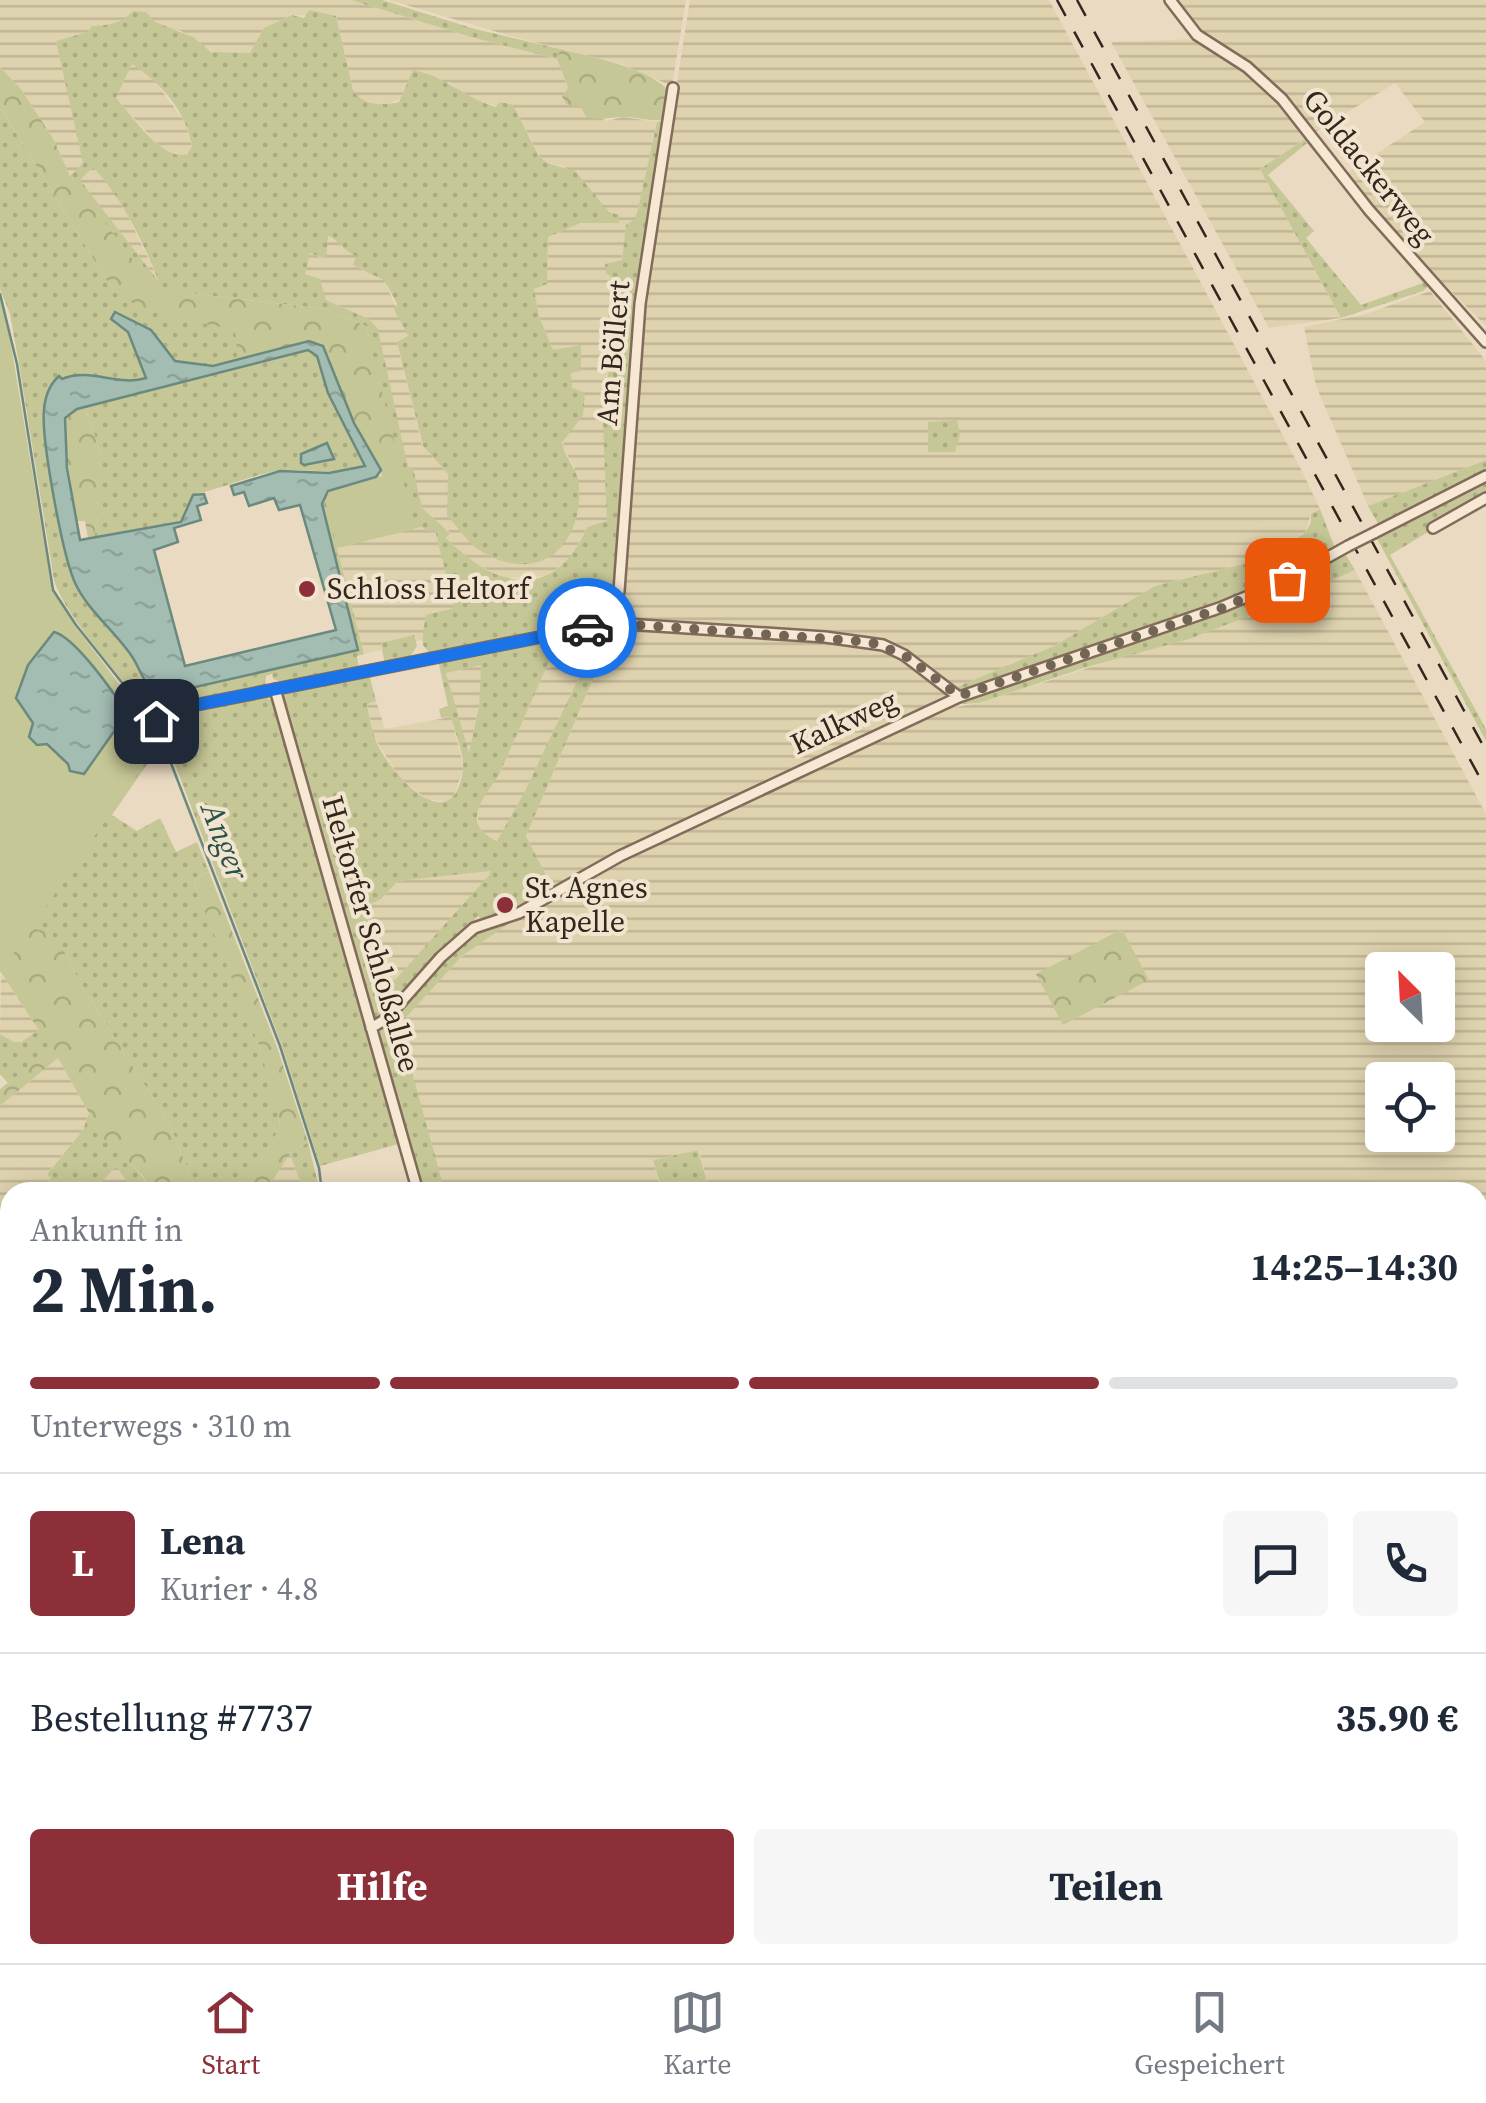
<!DOCTYPE html>
<html lang="de">
<meta charset="utf-8">
<style>
:root{--surface:#fff;--page:#f6f6f7;--text:#1f2937;--muted:#747a83;--line:#e0e1e3;--accent:#8d2f38}
body{margin:0;font-family:"Source Serif 4",serif;background:var(--page);color:var(--text);height:100vh;display:flex;flex-direction:column;font-size:38px;white-space:nowrap}
*{box-sizing:border-box;margin:0}
p{font-size:32px;color:var(--muted)}
.icon{flex:none;width:55px;height:55px;fill:none;stroke:currentColor;stroke-width:2;stroke-linecap:round;stroke-linejoin:round}
.map{position:relative;flex:1;overflow:hidden}
.drawer{position:absolute;left:0px;top:1182px;width:1488px;height:782px;display:flex;flex-direction:column;background:var(--surface);border-radius:30px 30px 0 0;box-shadow:0 5px 25px #0003}
.drawer>*{flex:none}
.needle{width:65px;rotate:336deg}
.tools{position:absolute;left:1365px;top:952px;display:grid;gap:20px}
.tools a{display:grid;place-items:center;width:90px;height:90px;border-radius:10px;background:var(--surface);box-shadow:0 5px 25px #0003;font-size:50px}
.pin{position:absolute;display:grid;place-items:center;width:85px;height:85px;color:#fff;margin:-42px;border-radius:20px;box-shadow:0 5px 15px #0006}
.courier{position:absolute;display:grid;place-items:center;width:100px;height:100px;margin:-50px;border:8px solid #1a73e8;border-radius:50%;background:#fff;color:#222;box-shadow:0 2px 12px #0007}
.overview em{font-style:normal;font-weight:700}
.overview div{display:flex;flex-direction:column-reverse}
.overview{display:flex;align-items:center;justify-content:space-between;height:170px;padding:0 30px}
h1{font-size:65px;font-weight:700;line-height:75px}
.bar{display:grid;grid-template-columns:repeat(4,1fr);gap:15px 10px;align-content:center;height:120px;padding:0 30px}
.bar i{height:12px;border-radius:8px;background:var(--line)}
.bar .on{background:var(--accent)}
.bar p{grid-column:span 4}
.line{display:flex;align-items:center;gap:25px;padding:0 30px;border-top:2px solid var(--line)}
.line div{flex:1}
.round{display:grid;place-items:center;flex:none;width:105px;height:105px;border-radius:10px;background:var(--page)}
.cta{display:flex;gap:20px;margin-top:auto;padding:20px 30px}
.cta a{flex:1;height:115px;border-radius:10px;background:var(--accent);color:#fff;font-size:40px;font-weight:700;line-height:115px;text-align:center}
.cta a+a{background:var(--page);color:var(--text)}
.menu{display:flex;justify-content:space-around;align-items:center;height:140px;border-top:2px solid var(--line);background:var(--surface);font-size:28px;color:var(--muted)}
.menu a{display:grid;justify-items:center;gap:5px}
.menu .on{color:var(--accent)}
.map>svg:first-child{display:block}
.farmland{fill:url(#farmland-rules);fill-rule:evenodd}
.grass{fill:url(#grass-dots);fill-rule:evenodd}
.forest{fill:url(#forest-crowns)}
.park{fill:#c6c796}
.water{fill:url(#water-ripples);stroke:#6b8a7f;stroke-width:2.5;fill-rule:evenodd}
.lines{fill:none;stroke-linecap:round;stroke-linejoin:round}
.stream{stroke:#6b8a7f;stroke-width:2.5}
.minor-casing{stroke:#826b5a;stroke-width:14}
.minor{stroke:#f6e8d3;stroke-width:9}
.rail{stroke:#33261d;stroke-width:2.5;stroke-dasharray:18 18;stroke-linecap:butt}
.minor-bridge-casing{stroke:#826b5a;stroke-width:14;stroke-linecap:butt}
.minor-bridge{stroke:#f6e8d3;stroke-width:9}
.done{stroke:#736556;stroke-width:10;stroke-dasharray:0 18}
.route{stroke:#1a73e8;stroke-width:12}
.poi-dot{fill:#8d2f38;stroke:#f2e5d0;stroke-width:4}
.labels{text-anchor:middle;stroke-width:8;stroke-linejoin:round;paint-order:stroke}
.street-label{font-size:30px;fill:#33261d;stroke:#f2e5d0}
.poi-label{font-size:30px;fill:#33261d;stroke:#f2e5d0;text-anchor:start}
.water-label{font-size:32px;font-style:italic;fill:#2d524c;stroke:#f2e5d0}
</style>
<div class="map">
<svg width="1486" height="1963" viewBox="0 0 1486 1963">
<defs>
<pattern id="farmland-rules" width="6" height="5" patternUnits="userSpaceOnUse" patternTransform="scale(2.5)"><rect width="6" height="5" fill="#dfd3af"/><path d="M0 2.5h6" fill="none" stroke="#c0b596"/></pattern>
<pattern id="grass-dots" width="8" height="8" patternUnits="userSpaceOnUse" patternTransform="scale(2.5)"><rect width="8" height="8" fill="#c6c796"/><path d="M2 2h.1M6 6h.1" fill="none" stroke="#abab81" stroke-width="1.8" stroke-linecap="round"/></pattern>
<pattern id="forest-crowns" width="20" height="18" patternUnits="userSpaceOnUse" patternTransform="scale(2.5)"><rect width="20" height="18" fill="#c6c796"/><path d="M2 6a3 3 0 1 1 6 0M12 15a3 3 0 1 1 6 0" fill="none" stroke="#abab81"/></pattern>
<pattern id="water-ripples" width="26" height="14" patternUnits="userSpaceOnUse" patternTransform="scale(2.5)"><rect width="26" height="14" fill="#a3bdb3"/><path d="M2 4q2-2 4 0t4 0M15 11q2-2 4 0t4 0" fill="none" stroke="#8da29a"/></pattern>
</defs>
<rect width="100%" height="100%" fill="#eadac1"/>
<path class="farmland" d="M0,0H351L471,37L557,59L568,89L581,107L607,121L623,117L657,122L636,219L626,226L622,261L609,301L607,522L587,527L571,558L547,576L506,578L469,561L446,538L450,532L422,509L413,469L408,468L369,319L326,300L305,274L309,253L325,259L327,236L336,238L356,256L353,265L385,281L408,337L397,342L422,445L448,474L453,521L484,553L516,565L575,468L562,446L570,431L571,372L581,346L553,351L539,316L534,289L547,283L548,237L581,223H619L563,166L547,163L538,155L521,120L512,109L469,99L449,82L382,106L361,99L353,90L336,16L292,15L264,28L251,53L222,54L211,51L181,31L127,18L109,26H92L87,32L56,41L84,164L70,176L54,140L21,89L0,67Z
M389,0H686L672,86L621,64L518,38Z
M690,0H1049L1303,473L1320,509L1311,514L1305,533L1263,559L1155,586L1054,646L952,689L883,643L624,623L617,613L642,304Z
M1171,0H1486V326L1438,278L1430,276L1344,175L1425,122L1395,83L1312,134L1268,83L1205,38Z
M1199,39L1266,86L1307,134L1305,139L1260,169L1341,318L1269,328L1111,42Z
M132,63L155,81L185,122L192,146L186,156L172,155L159,146L116,98Z
M93,167L109,185L126,212L161,285L79,180Z
M1430,291L1486,361V460L1368,506L1316,386L1304,327L1366,314Z
M421,527L435,529L452,597L459,596L460,601L454,608L427,616L426,639L364,654L337,548Z
M1355,570L1486,814V1215L1478,1224V1192H710L699,1150L653,1160L662,1192H445L398,1025L441,976L475,945L587,876L928,712L979,703L1135,653L1275,606ZM1382,970H1438V1025H1382ZM1382,1080H1438V1135H1382Z
M611,627L826,639L883,646L904,656L948,696L947,700L554,891L526,836L608,644Z
M580,649L585,651L587,660L524,793L498,841L486,836L479,827L477,810L485,791L499,775L551,657L557,652Z
M482,665L479,706L469,753L466,752L446,672Z
M376,701L385,729L451,717L464,768L453,797L447,801L428,800L399,777L373,735L367,703Z
M490,870V874L381,998L361,938L370,916L367,906L381,899L398,881Z
M1,972L39,1030L18,1044L0,1034Z
M58,1058L89,1113L83,1130L47,1173L51,1178L44,1186L52,1192H10V1772L0,1771V1106Z
M290,1154L304,1192H265Z
M116,1165L134,1192H93Z
M1486,1227V1350L1478,1357V1237Z
M1478,1661L1486,1663V1963H1449L1418,1955H1478Z
M0,1790L10,1791V1955H604L607,1963H0Z
M648,1955H1330L1329,1963H651Z"/>
<path class="grass" d="M351,0H382L475,29L560,49L557,59L471,37Z
M309,10L336,16L353,90C364,106 382,106 399,102L413,70C448,77 462,97 496,107L500,102L513,105L538,155L547,163L575,171L609,212L619,215V223H581L548,237L547,284L534,289L539,316L553,350L581,345V371L571,373L572,388L585,393L583,415L562,443C565,458 578,469 579,486C583,545 540,585 484,553C467,544 459,527 447,516L448,474L423,446L397,342L408,336L394,309L397,304L385,281L353,265L356,256C343,251 340,240 328,236L326,259L310,253L305,274L320,279L326,300L369,319L378,329L408,468H413L422,508L450,533L446,538C496,589 555,603 587,527L607,521L603,423L610,355L608,311L617,282L606,273L605,264L622,260L626,225L636,218L657,122L667,119L642,279L613,611L606,620L431,655L423,645C422,636 424,625 426,615L454,608L453,603L460,600L459,596L452,598L435,530L429,532L421,527L337,548L364,654L357,656L359,670L287,684L273,679L272,674L266,676L265,688L153,719C127,683 66,619 54,580L19,364L10,314L0,289V107L114,292L163,313L236,330L238,359L213,366L175,361L151,330L114,313L111,319L128,332L146,378L120,381L85,375L62,380L59,377C49,385 44,397 44,410C42,439 61,550 72,576C86,607 112,629 131,656C140,668 145,684 156,694L358,650L322,507L330,490L379,475L383,481L401,474L366,326L325,309L154,289L70,176L83,163L56,41L87,32L92,26C107,26 123,23 133,11L146,12L155,22L193,37L211,52L250,53L264,28L292,15L304,18ZM132,64C161,83 186,111 192,146L186,156C157,156 135,118 116,98ZM93,167C123,199 143,242 159,282L80,180Z
M1305,139H1310L1426,278L1428,286L1423,291L1341,318L1260,169ZM1307,143L1423,283L1361,305L1306,238L1314,231L1268,175Z
M308,350L317,356L340,419L366,464L364,467C336,477 307,467 277,471C248,476 221,489 194,494L181,522L94,537C99,509 97,486 100,459C101,448 88,419 85,406Z
M957,420L960,435L955,452H928V422Z
M1486,460V474L1380,527L1368,506Z
M1486,479V497C1453,515 1423,536 1390,555L1486,729V741L1375,535Z
M1320,509L1336,551C1220,614 1092,649 968,691L952,689L1054,646L1155,586L1264,559L1305,533L1311,522V514Z
M1344,552L1355,570L1275,606L1189,639L1084,668L979,703L959,704L961,697L1220,610Z
M611,627L608,644L526,836L554,891L519,912L484,922L478,916L380,1020L371,1018L281,700L287,690L369,674L376,701L367,704C370,720 372,735 380,749C396,779 452,839 463,771C465,756 455,733 451,717L441,718L439,709L448,706L438,660ZM580,649L584,651L587,660L524,793L497,841C459,824 484,797 499,775L551,657L557,652ZM481,665L479,706L469,753L446,673ZM490,871V874L380,997L361,938L370,916L367,906L381,899L398,881Z
M414,635L417,646L409,658L385,665L381,643Z
M264,694L268,699L276,700L402,1143L320,1166L282,1046L167,743L157,725L174,712Z
M153,729L163,747L155,753L112,815L137,831L160,818L176,852L197,842L209,872L196,878L194,885C209,922 288,1099 279,1128C272,1150 248,1173 235,1192H197L170,1125L80,983L65,953L25,927Z
M525,912L462,956L399,1025L445,1192H420L378,1040L380,1031L443,958L471,933Z
M39,1030L52,1049L8,1083L0,1074V1034L18,1044Z
M89,1113C107,1144 134,1163 154,1192H134L116,1166L93,1192H52L44,1186L51,1178L47,1174L83,1130Z
M308,1142L320,1192H304L290,1154Z
M698,1150L710,1192H663L653,1160Z
M1486,1380V1663L1478,1661V1383Z"/>
<path class="forest" d="M560,49C588,56 655,69 670,93L667,119C651,123 637,116 622,117C608,118 600,120 586,117L581,107L566,104L562,96L568,88L557,59Z
M0,67L21,89L54,140L70,176L155,289L325,309L366,326L402,474L383,481L377,461L360,434L320,343L309,341L238,359L235,330C196,321 148,316 114,292L0,107Z
M85,406C88,419 101,448 100,459C98,485 99,510 94,537L88,538L85,521H76L63,425L69,412Z
M209,872L277,1047L308,1142L290,1154L265,1192H235L278,1131L280,1121L259,1045L194,885L196,878Z
M25,927L46,931L65,953L80,983L170,1125L197,1192H154L142,1175L103,1138L58,1058L0,1106V1089L51,1049L1,972L7,951Z
M1122,929L1149,980L1063,1025L1036,974Z"/>
<path class="park" d="M0,296L6,315L52,590L75,626L158,735L156,747L0,973Z
M402,474L414,529L337,548L324,496L380,477Z"/>
<path class="water" d="M115,312L151,330L175,361L213,366L309,341L323,346L354,423L381,470L376,477L328,491L322,504L358,650L160,695C145,688 141,671 133,658C117,633 90,613 76,585C63,559 41,439 44,410C45,396 49,385 59,376L62,379C90,367 118,387 146,378L128,332L111,319ZM308,350L317,356L328,393L365,466L329,473L280,471L231,486L234,495L244,492L249,506L274,498L279,510L300,505L336,630L185,666L154,550L178,542L174,528L201,520L197,506L207,503L204,494L193,495L181,522L80,540L67,468L65,418L77,409Z
M327,443L334,459L304,465L301,463V454Z
M54,632C75,637 114,693 127,713L84,774L70,771L68,764L47,744L37,745L29,737L33,723L16,698L28,665Z"/>
<g class="lines">
<path class="stream" d="M0,294L17,364L53,590L76,625L139,704L164,745L280,1046L319,1168L322,1192
M1478,1380L1486,1377"/>
<defs>
<path id="minor" d="M1170,0L1197,35L1247,67L1282,99L1369,210L1486,342
M1433,528L1486,498
M1374,533L1486,476
M611,623L619,591L640,304L673,88
M275,689L418,1192
M156,721L180,708L611,623L825,637L883,645L904,655L959,697
M371,1028L386,1019L441,957L474,928L519,913L620,856L959,697L1222,607L1287,580L1348,546
M0,1772L10,1774
M634,1955L636,1963"/>
</defs>
<use href="#minor" class="minor-casing"/>
<use href="#minor" class="minor"/>
<path class="rail" d="M1057,0L1486,789
M1077,0L1486,751"/>
<defs>
<path id="minor-bridge" d="M1348,546L1374,533"/>
</defs>
<use href="#minor-bridge" class="minor-bridge-casing"/>
<use href="#minor-bridge" class="minor-bridge"/>
</g>
<g class="lines">
<path class="done" d="M587,628L611,623L870,642L904,655L959,696L1222,608L1287,580"/>
<path class="route" d="M156,721L180,708L587,628"/>
</g>
<g class="poi-dot">
<circle cx="307" cy="589" r="10"/>
<circle cx="505" cy="905" r="10"/>
</g>
<g class="labels">
<g class="street-label">
<text transform="translate(1369 167) rotate(51)" y="10">Goldackerweg</text>
<text transform="translate(613 353) rotate(-85)" y="10">Am Böllert</text>
<text transform="translate(844 722) rotate(-25)" y="10">Kalkweg</text>
<text transform="translate(371 934) rotate(74)" y="10">Heltorfer Schloßallee</text>
</g>
<g class="poi-label">
<text x="327" y="599">Schloss Heltorf</text>
<text x="525" y="898">St. Agnes<tspan x="525" dy="34">Kapelle</tspan></text>
</g>
<g class="water-label">
<text transform="translate(225 841) rotate(69)" y="11">Anger</text>
</g>
</g>
</svg>
<div class="tools">
<a><svg class="needle" viewBox="-14 -14 28 28"><path d="M0-13l5 13h-10z" fill="#e53935"/><path d="M0 13l5-13h-10z" fill="#747a83"/></svg></a>
<a><svg class="icon" aria-label="locate" viewBox="0 0 24 24"><circle cx="12" cy="12" r="6"/><path d="M12 2v4M12 18v4M2 12h4M18 12h4"/></svg></a>
</div>
<div class="pin" style="left:1287px;top:580px;background:#ea580c"><svg class="icon" aria-label="bag" viewBox="0 0 24 24"><path d="M5 8h14l-1 12H6zM9 8a3 3 0 0 1 6 0"/></svg></div>
<div class="pin" style="left:156px;top:721px;background:#1f2937"><svg class="icon" aria-label="home" viewBox="0 0 24 24"><path d="M3 11l9-7 9 7M6 9v11h12V9"/></svg></div>
<div class="courier" style="left:587px;top:628px"><svg class="icon" aria-label="car" viewBox="0 0 24 24"><path d="M5 17H2v-5l4-1 3-4h7l3 4 3 1v5h-3M9 17h6M6 11h13"/><circle cx="7" cy="17" r="2"/><circle cx="17" cy="17" r="2"/></svg></div>
<section class="drawer">
<div class="overview"><div><h1>2 Min.</h1><p>Ankunft in</p></div><em>14:25–14:30</em></div>
<div class="bar"><i class="on"></i><i class="on"></i><i class="on"></i><i></i><p>Unterwegs · 310 m</p></div>
<div class="line" style="height:180px"><b class="round" style="background:var(--accent);color:#fff">L</b><div><b>Lena</b><p>Kurier · 4.8</p></div><a class="round"><svg class="icon" aria-label="chat" viewBox="0 0 24 24"><path d="M4 5h16v11H9l-5 4z"/></svg></a><a class="round"><svg class="icon" aria-label="phone" viewBox="0 0 24 24"><path d="M5 4h4l2 5-3 2q2 4 5 5l2-3 5 2v4C11 20 4 13 5 4z"/></svg></a></div>
<div class="line" style="height:130px"><div>Bestellung #7737</div><b>35.90 €</b></div>
<div class="cta"><a>Hilfe</a><a>Teilen</a></div>
</section>
</div>
<nav class="menu">
<a class="on"><svg class="icon" aria-label="home" viewBox="0 0 24 24"><path d="M3 11l9-7 9 7M6 9v11h12V9"/></svg>Start</a>
<a><svg class="icon" aria-label="map" viewBox="0 0 24 24"><path d="M3 6l6-2 6 2 6-2v14l-6 2-6-2-6 2zM9 4v14M15 6v14"/></svg>Karte</a>
<a><svg class="icon" aria-label="saved" viewBox="0 0 24 24"><path d="M7 4h10v16l-5-4-5 4z"/></svg>Gespeichert</a>
</nav>
